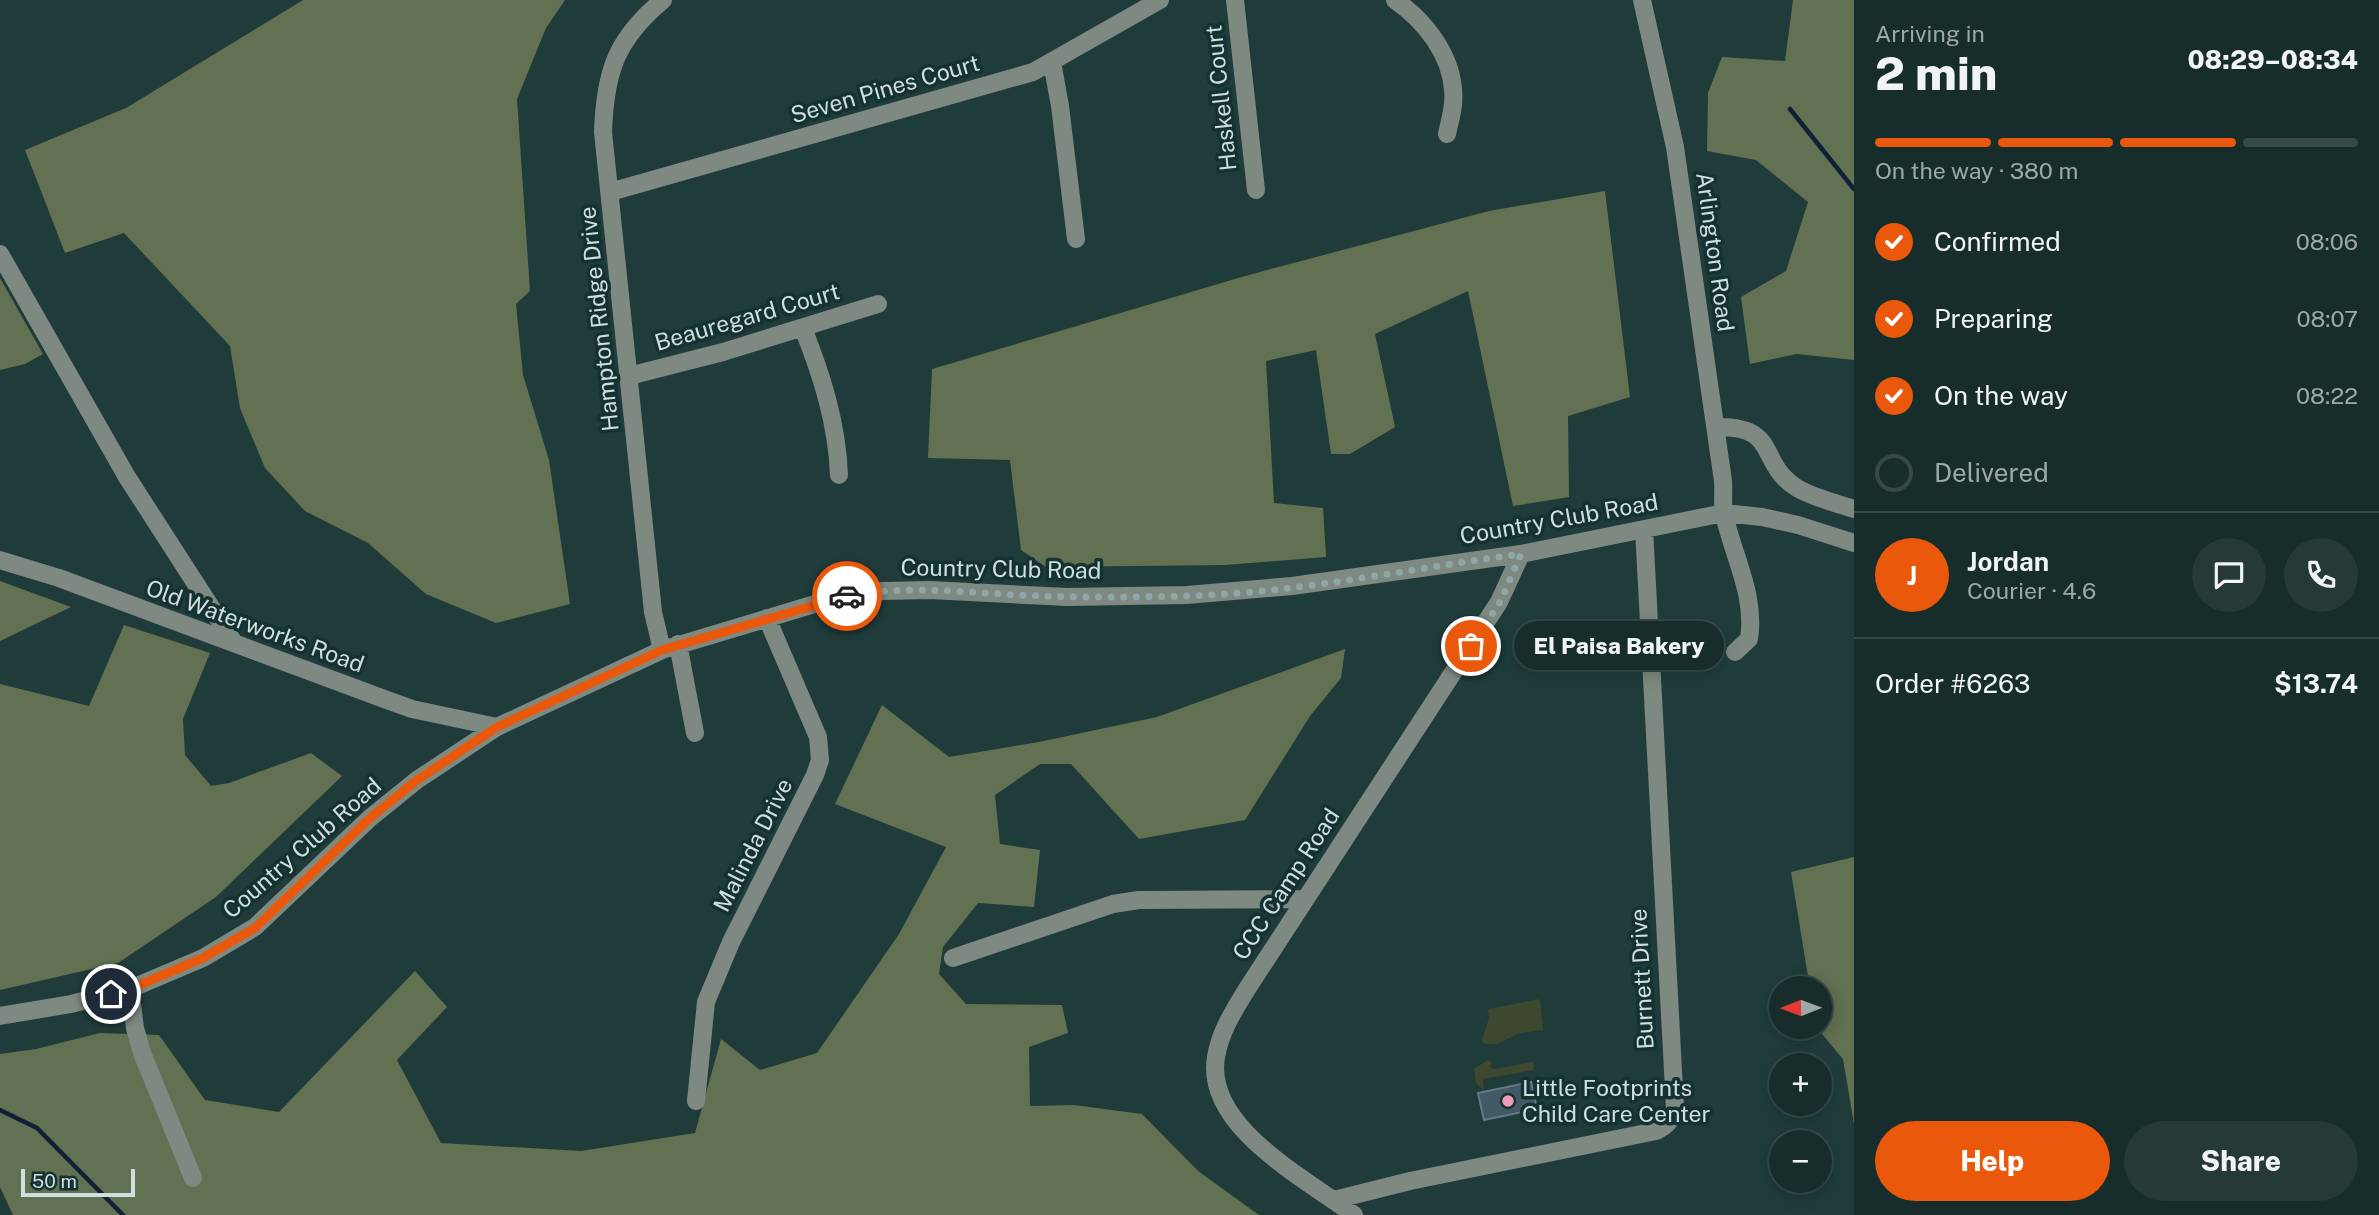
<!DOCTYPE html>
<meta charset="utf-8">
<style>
:root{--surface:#172d2c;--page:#243938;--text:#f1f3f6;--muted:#9ea8a9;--line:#364948;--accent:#ea580c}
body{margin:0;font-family:"Public Sans",sans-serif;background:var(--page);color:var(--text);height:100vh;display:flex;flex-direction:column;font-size:26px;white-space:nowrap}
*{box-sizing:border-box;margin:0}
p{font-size:23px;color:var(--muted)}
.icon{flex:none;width:38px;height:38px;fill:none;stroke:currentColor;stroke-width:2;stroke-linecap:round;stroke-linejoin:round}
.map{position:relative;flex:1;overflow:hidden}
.details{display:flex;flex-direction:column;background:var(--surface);width:525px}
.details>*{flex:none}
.needle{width:46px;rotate:269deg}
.tools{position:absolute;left:1769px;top:976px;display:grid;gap:14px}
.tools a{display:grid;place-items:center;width:63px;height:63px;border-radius:50%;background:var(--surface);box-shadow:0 4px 18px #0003,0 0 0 2px var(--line);font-size:35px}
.scale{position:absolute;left:21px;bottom:18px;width:114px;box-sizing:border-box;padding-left:7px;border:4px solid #cfdfdf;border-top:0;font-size:19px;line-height:24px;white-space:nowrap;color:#cfdfdf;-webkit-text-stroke:5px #143231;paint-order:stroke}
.pin{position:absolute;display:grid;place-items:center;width:60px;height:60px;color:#fff;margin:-30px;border:4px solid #fff;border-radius:50%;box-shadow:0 2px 7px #0007}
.courier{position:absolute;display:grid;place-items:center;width:70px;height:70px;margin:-35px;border:5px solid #ea580c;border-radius:50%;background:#fff;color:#222;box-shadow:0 2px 9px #0007}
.bubble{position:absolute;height:49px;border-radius:24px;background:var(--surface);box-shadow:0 4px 18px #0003,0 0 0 2px var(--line);font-size:23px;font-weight:800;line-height:49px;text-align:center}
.overview em{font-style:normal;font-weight:800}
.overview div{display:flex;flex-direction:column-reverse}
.overview{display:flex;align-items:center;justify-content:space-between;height:119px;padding:0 21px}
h1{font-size:46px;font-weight:800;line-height:52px}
.bar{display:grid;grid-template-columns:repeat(4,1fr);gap:10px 7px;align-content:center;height:84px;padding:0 21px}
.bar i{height:9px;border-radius:5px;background:var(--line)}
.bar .active{background:var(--accent)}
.bar p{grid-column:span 4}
.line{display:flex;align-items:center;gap:18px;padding:0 21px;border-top:2px solid var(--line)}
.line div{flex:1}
.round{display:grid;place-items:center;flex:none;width:74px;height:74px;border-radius:37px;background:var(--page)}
ol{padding:0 21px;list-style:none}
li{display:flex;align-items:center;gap:21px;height:77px}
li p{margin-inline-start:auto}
li .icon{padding:7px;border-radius:50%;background:var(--accent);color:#fff;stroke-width:4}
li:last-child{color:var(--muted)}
li i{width:38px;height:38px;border:4px solid var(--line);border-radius:50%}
.button{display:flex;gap:14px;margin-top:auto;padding:14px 21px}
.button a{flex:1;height:80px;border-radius:42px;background:var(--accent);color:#fff;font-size:28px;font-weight:800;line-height:80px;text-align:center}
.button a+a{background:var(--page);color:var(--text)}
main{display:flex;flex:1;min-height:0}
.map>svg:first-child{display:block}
.green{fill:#3d482f}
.forest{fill:#627151}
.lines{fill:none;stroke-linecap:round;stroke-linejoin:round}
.stream{stroke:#111f38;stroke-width:4.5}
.building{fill:#415a65;stroke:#607a86;stroke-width:2}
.minor{stroke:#7e8982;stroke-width:18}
.done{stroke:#91a6a6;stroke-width:7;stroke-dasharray:0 12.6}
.route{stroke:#ea580c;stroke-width:9}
.poi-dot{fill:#f09ab5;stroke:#143231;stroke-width:2.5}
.labels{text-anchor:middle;stroke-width:7;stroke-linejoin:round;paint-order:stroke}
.street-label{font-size:23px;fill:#cfdfdf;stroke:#143231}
.poi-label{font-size:23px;fill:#cfdfdf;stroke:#143231;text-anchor:start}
</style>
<main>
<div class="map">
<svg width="1854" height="1215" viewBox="0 0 1854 1215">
<rect width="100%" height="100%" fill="#1f3c3b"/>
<path class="green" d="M1540,999L1543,1030L1520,1033L1497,1044H1485L1482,1040L1489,1018L1488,1009Z
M1488,1060L1492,1063L1490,1067L1494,1069L1533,1062L1534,1070L1483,1079L1484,1089H1482L1476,1083L1474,1069Z"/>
<path class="forest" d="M303,0H565L546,28L517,99L530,291L516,304L523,375L549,460L570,604L496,623L426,594L368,543L305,511L265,468L240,408L230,346L124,233L65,253L25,150L126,108Z
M1793,0H1854V360L1797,354L1750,364L1741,297L1786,271L1808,202L1756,160L1707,151L1708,93L1722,57L1785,61Z
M1605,191L1630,397L1568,416L1569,497L1513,506L1468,291L1375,334L1395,427L1350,454H1331L1316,350L1266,361L1274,503L1323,508L1326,557L1225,565L1046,567L1021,550L1010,460L928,458L932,369L1245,276L1489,211Z
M0,278L43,354L25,364L0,370Z
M0,581L71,607L0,641Z
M124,625L210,653L183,719L185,755L211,786L229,783L311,753L342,776L216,897L118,963L0,990V684L89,706Z
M1345,649L1341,678L1310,716L1245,820L1139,839L1071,764H1040L995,795L1000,844L1040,850L1034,907L978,903L943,947L939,974L966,1004L1062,1005L1068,1033L1029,1047L1030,1106L1074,1105L1142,1114L1198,1171L1259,1215H13L0,1187V1054L36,1049L100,1033L159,1035L205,1100L279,1112L415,971L447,1007L397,1060L441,1143L581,1151L695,1133L721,1039L760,1070L817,1053L899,934L946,847L835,804L882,705L949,757L1039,742L1157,717Z
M1854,857V1124L1843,1059L1817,1028L1820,1027V989H1810L1791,872Z"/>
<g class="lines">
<path class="stream" d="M1790,109L1854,189
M0,1110L37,1128L123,1215"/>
</g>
<path class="building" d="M1531,1082L1537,1109L1484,1120L1478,1093Z"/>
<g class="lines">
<path class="minor" d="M1235,0L1256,190
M1395,0C1424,20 1451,54 1453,90C1455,105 1450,120 1447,134
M1642,0L1675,147L1723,481C1724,492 1722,504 1724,514C1733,556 1756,595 1749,639L1735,652
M1052,62L1060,106L1076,239
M610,192L1033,72L1160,0
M0,254L127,477L234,643
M803,328C822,376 837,423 839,475
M629,376L723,352L878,304
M1716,427C1781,426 1756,462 1797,488C1814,498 1836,503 1854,509
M0,560L59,578L387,700L412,709L497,727
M678,644L695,733
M662,650L653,612L603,132C605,72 616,39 663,0
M953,958L1113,904L1139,900L1304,899
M130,989L135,1028L142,1053L193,1178
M0,1016L71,1004L130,989L203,958L255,927L370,818L417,780L497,727L662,650L828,600L883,591L930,590L1067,597L1187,595L1292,586L1521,554L1724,513L1762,517L1798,525L1854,543
M696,1101L706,1002L731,942L815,775L820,760L818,737L767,618
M1334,1200L1410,1181L1656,1131C1667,1126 1672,1120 1675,1108L1644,529
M1354,1215C1307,1179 1204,1127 1216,1057C1220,1032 1234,1010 1247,989L1499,602L1521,554"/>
</g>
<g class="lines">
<path class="done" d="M847,596C904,585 961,592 1017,595C1072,598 1128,597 1183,596C1295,594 1410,568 1521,554L1500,602L1471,646"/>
<path class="route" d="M111,994L130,989L203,958L255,928L370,818L417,780L497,727L662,650L847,596"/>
</g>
<circle class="poi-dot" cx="1508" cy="1101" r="7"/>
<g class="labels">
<g class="street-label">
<text transform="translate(885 89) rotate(-16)" y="8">Seven Pines Court</text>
<text transform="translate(1221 98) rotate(-96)" y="8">Haskell Court</text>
<text transform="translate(1715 252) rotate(82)" y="8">Arlington Road</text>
<text transform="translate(747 317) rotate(-16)" y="8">Beauregard Court</text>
<text transform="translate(599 319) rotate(-96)" y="8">Hampton Ridge Drive</text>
<text transform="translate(1559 519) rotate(-10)" y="8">Country Club Road</text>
<text transform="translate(1001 569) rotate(1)" y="8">Country Club Road</text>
<text transform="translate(255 626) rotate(20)" y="8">Old Waterworks Road</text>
<text transform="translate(753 845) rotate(-63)" y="8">Malinda Drive</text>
<text transform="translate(302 848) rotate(-41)" y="8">Country Club Road</text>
<text transform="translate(1286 884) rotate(-57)" y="8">CCC Camp Road</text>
<text transform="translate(1642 979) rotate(-93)" y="8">Burnett Drive</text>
</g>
<g class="poi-label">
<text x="1522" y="1096">Little Footprints<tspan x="1522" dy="26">Child Care Center</tspan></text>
</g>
</g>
</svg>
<div class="tools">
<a><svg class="needle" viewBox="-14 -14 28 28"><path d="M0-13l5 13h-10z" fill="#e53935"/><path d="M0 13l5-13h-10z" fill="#9ea8a9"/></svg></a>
<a>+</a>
<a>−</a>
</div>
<div class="scale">50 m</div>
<div class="pin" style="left:1471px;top:646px;background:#ea580c"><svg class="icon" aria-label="bag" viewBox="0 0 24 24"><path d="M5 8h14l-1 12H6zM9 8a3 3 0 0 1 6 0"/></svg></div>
<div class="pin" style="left:111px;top:994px;background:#1f2937"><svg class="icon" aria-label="home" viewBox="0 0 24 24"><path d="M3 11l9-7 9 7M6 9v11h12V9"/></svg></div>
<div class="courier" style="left:847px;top:596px"><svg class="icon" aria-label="car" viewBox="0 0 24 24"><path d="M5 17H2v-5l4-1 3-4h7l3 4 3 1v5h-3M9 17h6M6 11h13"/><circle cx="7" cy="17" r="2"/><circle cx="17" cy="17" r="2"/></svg></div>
<div class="bubble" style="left:1514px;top:621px;width:210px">El Paisa Bakery</div>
</div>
<section class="details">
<div class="overview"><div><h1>2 min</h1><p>Arriving in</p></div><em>08:29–08:34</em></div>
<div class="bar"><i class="active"></i><i class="active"></i><i class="active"></i><i></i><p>On the way · 380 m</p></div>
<ol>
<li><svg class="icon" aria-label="check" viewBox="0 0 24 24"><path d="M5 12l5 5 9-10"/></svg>Confirmed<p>08:06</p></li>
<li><svg class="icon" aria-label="check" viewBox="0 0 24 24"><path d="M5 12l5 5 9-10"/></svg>Preparing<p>08:07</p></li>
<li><svg class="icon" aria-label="check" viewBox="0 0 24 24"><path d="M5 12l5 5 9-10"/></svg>On the way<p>08:22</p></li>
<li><i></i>Delivered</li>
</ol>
<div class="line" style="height:126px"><b class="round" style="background:var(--accent);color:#fff">J</b><div><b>Jordan</b><p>Courier · 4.6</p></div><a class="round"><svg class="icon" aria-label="chat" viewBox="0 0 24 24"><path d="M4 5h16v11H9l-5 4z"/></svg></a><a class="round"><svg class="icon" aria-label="phone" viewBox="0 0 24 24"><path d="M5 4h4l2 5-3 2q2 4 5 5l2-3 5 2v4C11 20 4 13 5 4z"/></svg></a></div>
<div class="line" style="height:91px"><div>Order #6263</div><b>$13.74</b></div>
<div class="button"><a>Help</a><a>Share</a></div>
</section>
</main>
